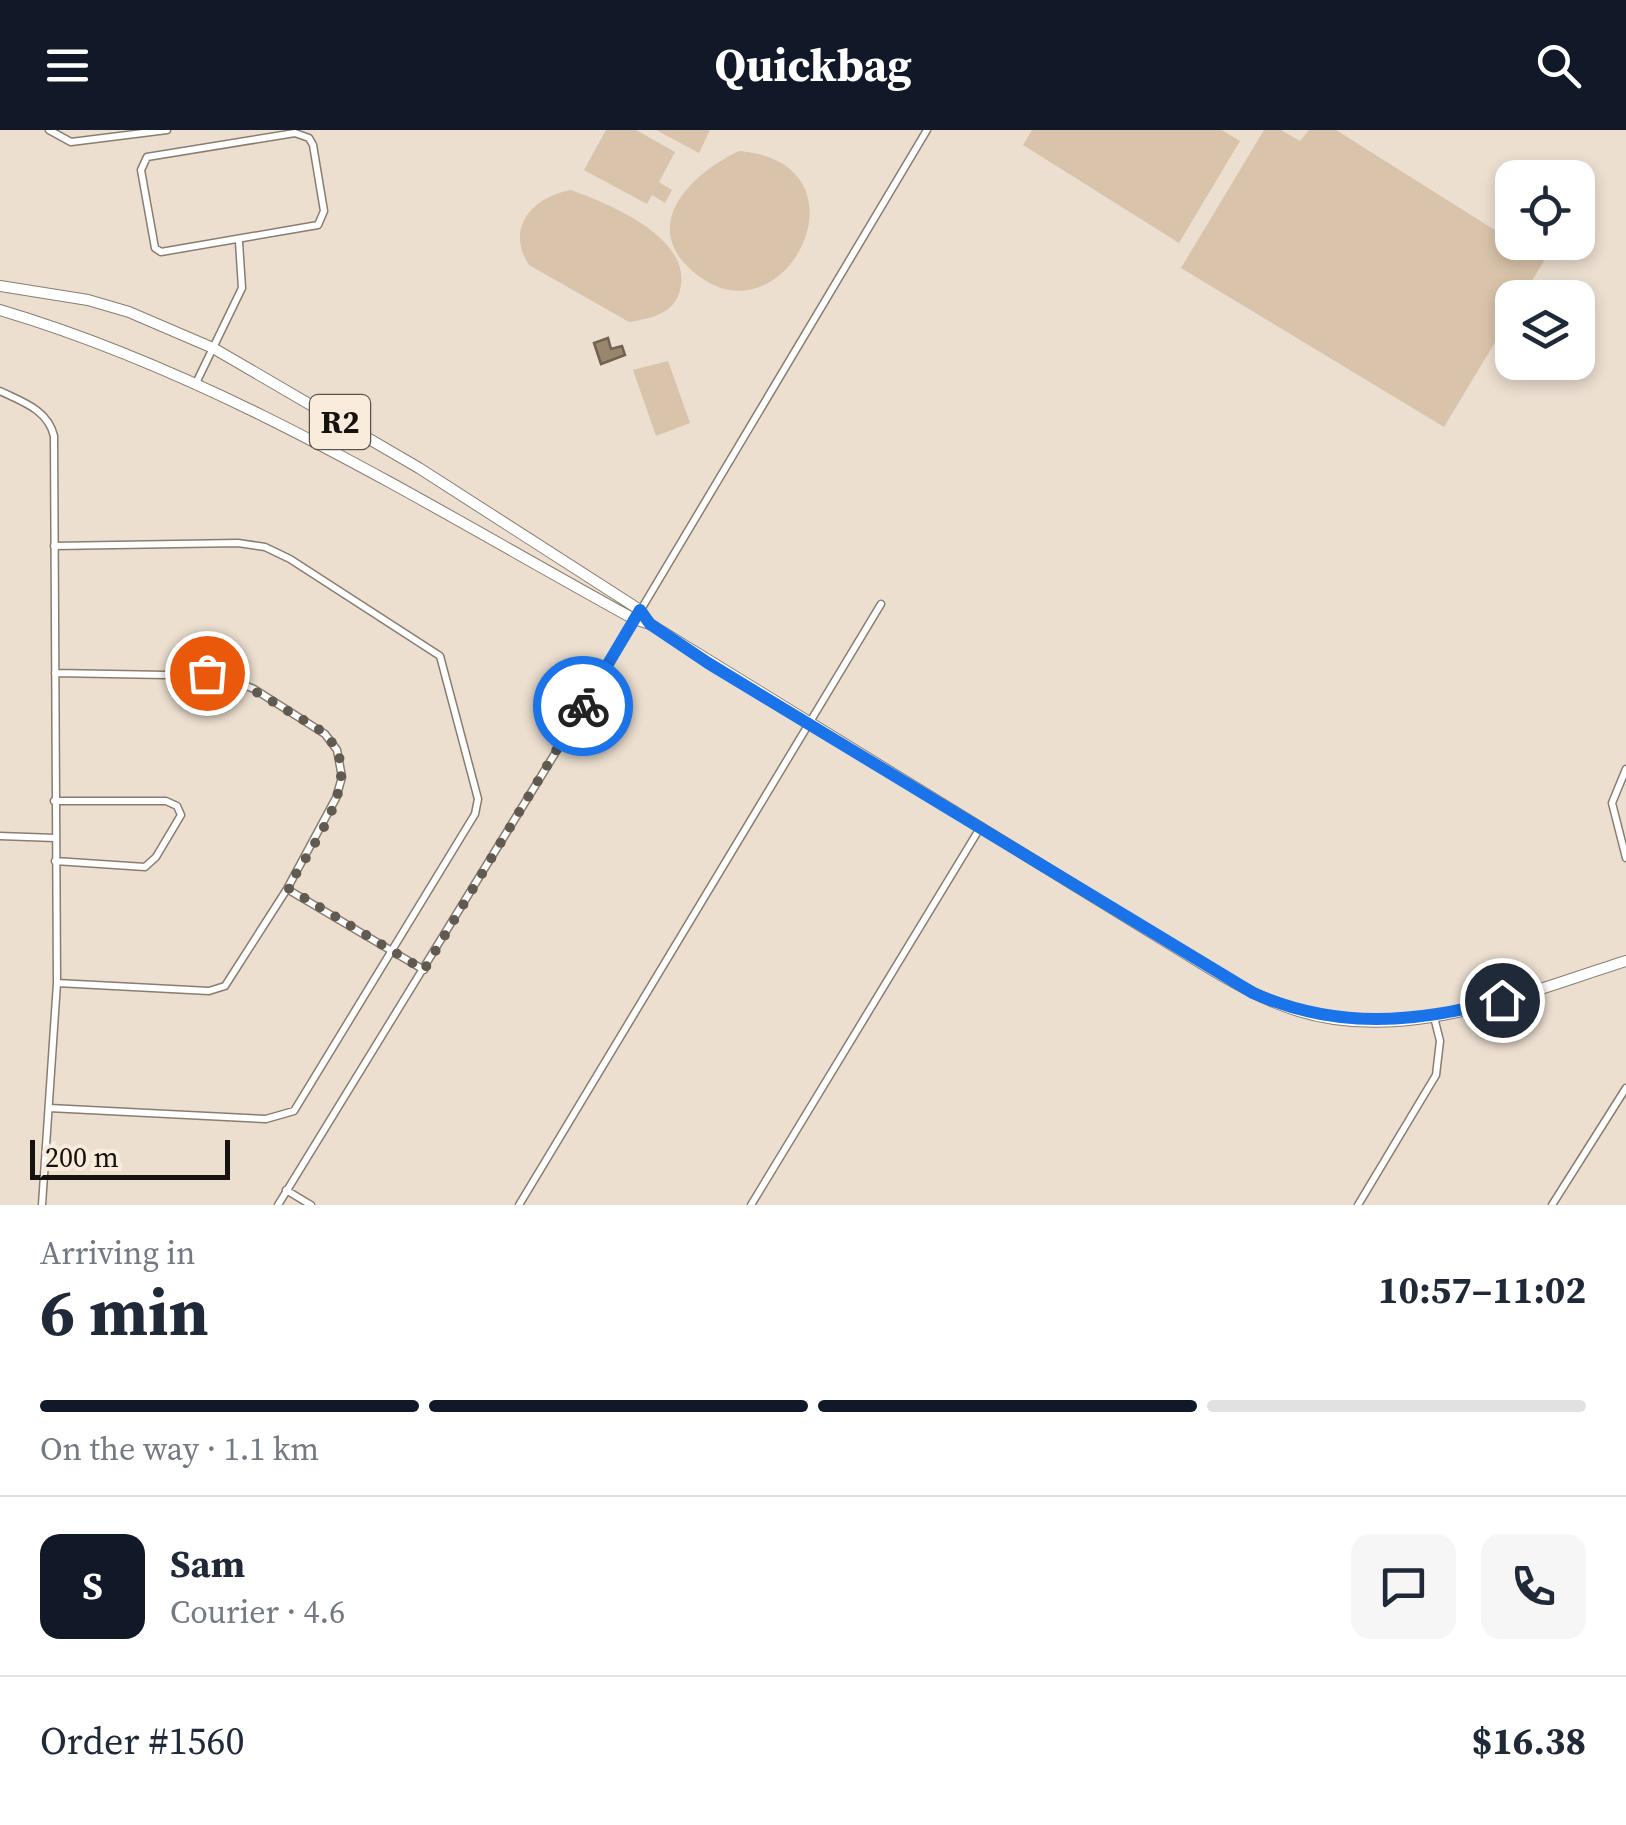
<!DOCTYPE html>
<meta charset="utf-8">
<style>
:root{--surface:#fff;--page:#f6f6f7;--text:#1f2937;--muted:#747a83;--line:#e0e1e3;--accent:#111827}
body{margin:0;font-family:"Source Serif 4",serif;background:var(--page);color:var(--text);height:100vh;display:flex;flex-direction:column;font-size:38px;white-space:nowrap}
*{box-sizing:border-box;margin:0}
p{font-size:32px;color:var(--muted)}
.icon{flex:none;width:55px;height:55px;fill:none;stroke:currentColor;stroke-width:2;stroke-linecap:round;stroke-linejoin:round}
.map{position:relative;height:1075px;overflow:hidden}
.sheet{display:flex;flex-direction:column;background:var(--surface);flex:1}
.sheet>*{flex:none}
.controls{position:absolute;left:1495px;top:30px;display:grid;gap:20px}
.controls a{display:grid;place-items:center;width:100px;height:100px;border-radius:20px;background:var(--surface);box-shadow:0 5px 15px #0003;font-size:50px}
.scale{position:absolute;left:30px;bottom:25px;width:200px;box-sizing:border-box;padding-left:10px;border:5px solid #16120d;border-top:0;font-size:28px;line-height:35px;white-space:nowrap;color:#16120d;-webkit-text-stroke:8px #f9ecdd;paint-order:stroke}
.pin{position:absolute;display:grid;place-items:center;width:85px;height:85px;color:#fff;margin:-42px;border:5px solid #fff;border-radius:50%;box-shadow:0 2px 10px #0007}
.courier{position:absolute;display:grid;place-items:center;width:100px;height:100px;margin:-50px;border:8px solid #1a73e8;border-radius:50%;background:#fff;color:#222;box-shadow:0 2px 12px #0007}
.overview em{font-style:normal;font-weight:700}
.overview div{display:flex;flex-direction:column-reverse}
.overview{display:flex;align-items:center;justify-content:space-between;height:170px;padding:0 40px}
h1{font-size:65px;font-weight:700;line-height:75px}
.bar{display:grid;grid-template-columns:repeat(4,1fr);gap:15px 10px;align-content:center;height:120px;padding:0 40px}
.bar i{height:12px;border-radius:8px;background:var(--line)}
.bar .current{background:var(--accent)}
.bar p{grid-column:span 4}
.line{display:flex;align-items:center;gap:25px;padding:0 40px;border-top:2px solid var(--line)}
.line div{flex:1}
.round{display:grid;place-items:center;flex:none;width:105px;height:105px;border-radius:20px;background:var(--page)}
header{display:flex;justify-content:space-between;align-items:center;height:130px;padding:0 40px;background:var(--accent);color:#fff;font-size:45px;font-weight:700}
.map>svg:first-child{display:block}
.green{fill:#d9c3aa}
.water{fill:#9a856d;stroke:#726250;stroke-width:2.5}
.lines{fill:none;stroke-linecap:round;stroke-linejoin:round}
.street-casing{stroke:#897d6f;stroke-width:9}
.highway-casing{stroke:#897d6f;stroke-width:12}
.street{stroke:#fff;stroke-width:6}
.highway{stroke:#fff;stroke-width:10}
.done{stroke:#615a51;stroke-width:10;stroke-dasharray:0 18}
.route{stroke:#1a73e8;stroke-width:12}
.labels{text-anchor:middle;stroke-width:8;stroke-linejoin:round;paint-order:stroke}
.shield{fill:#f9ecdd;stroke:#5a534b;stroke-width:2.5}
.shield-label{font-size:32px;font-weight:bold;fill:#16120d}
</style>
<header><svg class="icon" aria-label="menu" viewBox="0 0 24 24"><path d="M4 6h16M4 12h16M4 18h16"/></svg>Quickbag<svg class="icon" aria-label="search" viewBox="0 0 24 24"><circle cx="10" cy="10" r="6"/><path d="M15 15l6 6"/></svg></header>
<div class="map">
<svg width="1626" height="1075" viewBox="0 0 1626 1075">
<rect width="100%" height="100%" fill="#ecdfd0"/>
<path class="green" d="M606,0H636L675,22L659,52L672,60L665,73L652,65L647,74L584,40Z
M656,0H710L699,23Z
M1032,0H1222L1240,11L1179,113L1023,15Z
M1264,0H1281L1300,11L1309,0H1336L1544,131L1522,167L1512,168V184L1444,297L1181,138Z
M739,21C875,32 788,211 700,147C635,100 688,45 739,21Z
M571,60C609,74 688,106 681,155C677,183 654,188 629,192L529,135C505,98 532,67 571,60Z
M668,231L690,293L656,306L633,240Z"/>
<path class="water" d="M608,208L611,219L622,216L625,225L601,234L594,213Z"/>
<g class="lines">
<defs>
<path id="street" d="M49,0L71,12L167,0
M295,3L309,8L313,15L324,81L318,95L161,122L155,118L141,40L147,27Z
M197,251L242,158L239,112
M0,261C23,272 48,280 54,306L57,853L42,1075
M55,543L221,546L254,559L325,604L337,620L342,647L336,668L287,759L225,856L209,861L57,853
M1626,639L1612,673L1626,728
M54,671H166L177,676L181,685L156,727L145,737L55,731
M0,706L55,708
M287,759L424,840
M49,978L266,989L294,981L475,684L478,669L440,526L290,429L265,417L238,413L54,416
M286,1060L311,1075
M278,1075L559,617L927,0
M519,1075L881,474
M751,1075L980,698
M1358,1075L1436,945L1440,911L1434,887
M1552,1075L1626,958"/>
<path id="highway" d="M0,156L88,170L129,182L213,218L419,338L640,480L648,492
M0,180C226,247 428,376 634,489L650,494L1212,840C1234,853 1257,866 1281,875C1394,920 1517,865 1626,831"/>
</defs>
<use href="#street" class="street-casing"/>
<use href="#highway" class="highway-casing"/>
<use href="#street" class="street"/>
<use href="#highway" class="highway"/>
</g>
<g class="lines">
<path class="done" d="M207,543C239,550 264,566 291,583C304,591 321,598 330,610C365,652 308,720 288,758L424,840L583,576"/>
<path class="route" d="M583,576L640,480L650,494L708,533L1253,863C1336,900 1416,893 1502,870"/>
</g>
<g class="labels">
<rect class="shield" x="310" y="265" width="60" height="54" rx="8"/>
<g class="shield-label">
<text x="340" y="303">R2</text>
</g>
</g>
</svg>
<div class="controls">
<a><svg class="icon" aria-label="locate" viewBox="0 0 24 24"><circle cx="12" cy="12" r="6"/><path d="M12 2v4M12 18v4M2 12h4M18 12h4"/></svg></a>
<a><svg class="icon" aria-label="layers" viewBox="0 0 24 24"><path d="M12 4l9 5-9 5-9-5zM3 14l9 5 9-5"/></svg></a>
</div>
<div class="scale">200 m</div>
<div class="pin" style="left:207px;top:543px;background:#ea580c"><svg class="icon" aria-label="bag" viewBox="0 0 24 24"><path d="M5 8h14l-1 12H6zM9 8a3 3 0 0 1 6 0"/></svg></div>
<div class="pin" style="left:1502px;top:870px;background:#1f2937"><svg class="icon" aria-label="home" viewBox="0 0 24 24"><path d="M3 11l9-7 9 7M6 9v11h12V9"/></svg></div>
<div class="courier" style="left:583px;top:576px"><svg class="icon" aria-label="bike" viewBox="0 0 24 24"><circle cx="6" cy="16" r="4"/><circle cx="18" cy="16" r="4"/><path d="M6 16l4-8h5l3 8M10 8l3 8H6M13 5h3"/></svg></div>
</div>
<section class="sheet">
<div class="overview"><div><h1>6 min</h1><p>Arriving in</p></div><em>10:57–11:02</em></div>
<div class="bar"><i class="current"></i><i class="current"></i><i class="current"></i><i></i><p>On the way · 1.1 km</p></div>
<div class="line" style="height:180px"><b class="round" style="background:var(--accent);color:#fff">S</b><div><b>Sam</b><p>Courier · 4.6</p></div><a class="round"><svg class="icon" aria-label="chat" viewBox="0 0 24 24"><path d="M4 5h16v11H9l-5 4z"/></svg></a><a class="round"><svg class="icon" aria-label="phone" viewBox="0 0 24 24"><path d="M5 4h4l2 5-3 2q2 4 5 5l2-3 5 2v4C11 20 4 13 5 4z"/></svg></a></div>
<div class="line" style="height:130px"><div>Order #1560</div><b>$16.38</b></div>
</section>
